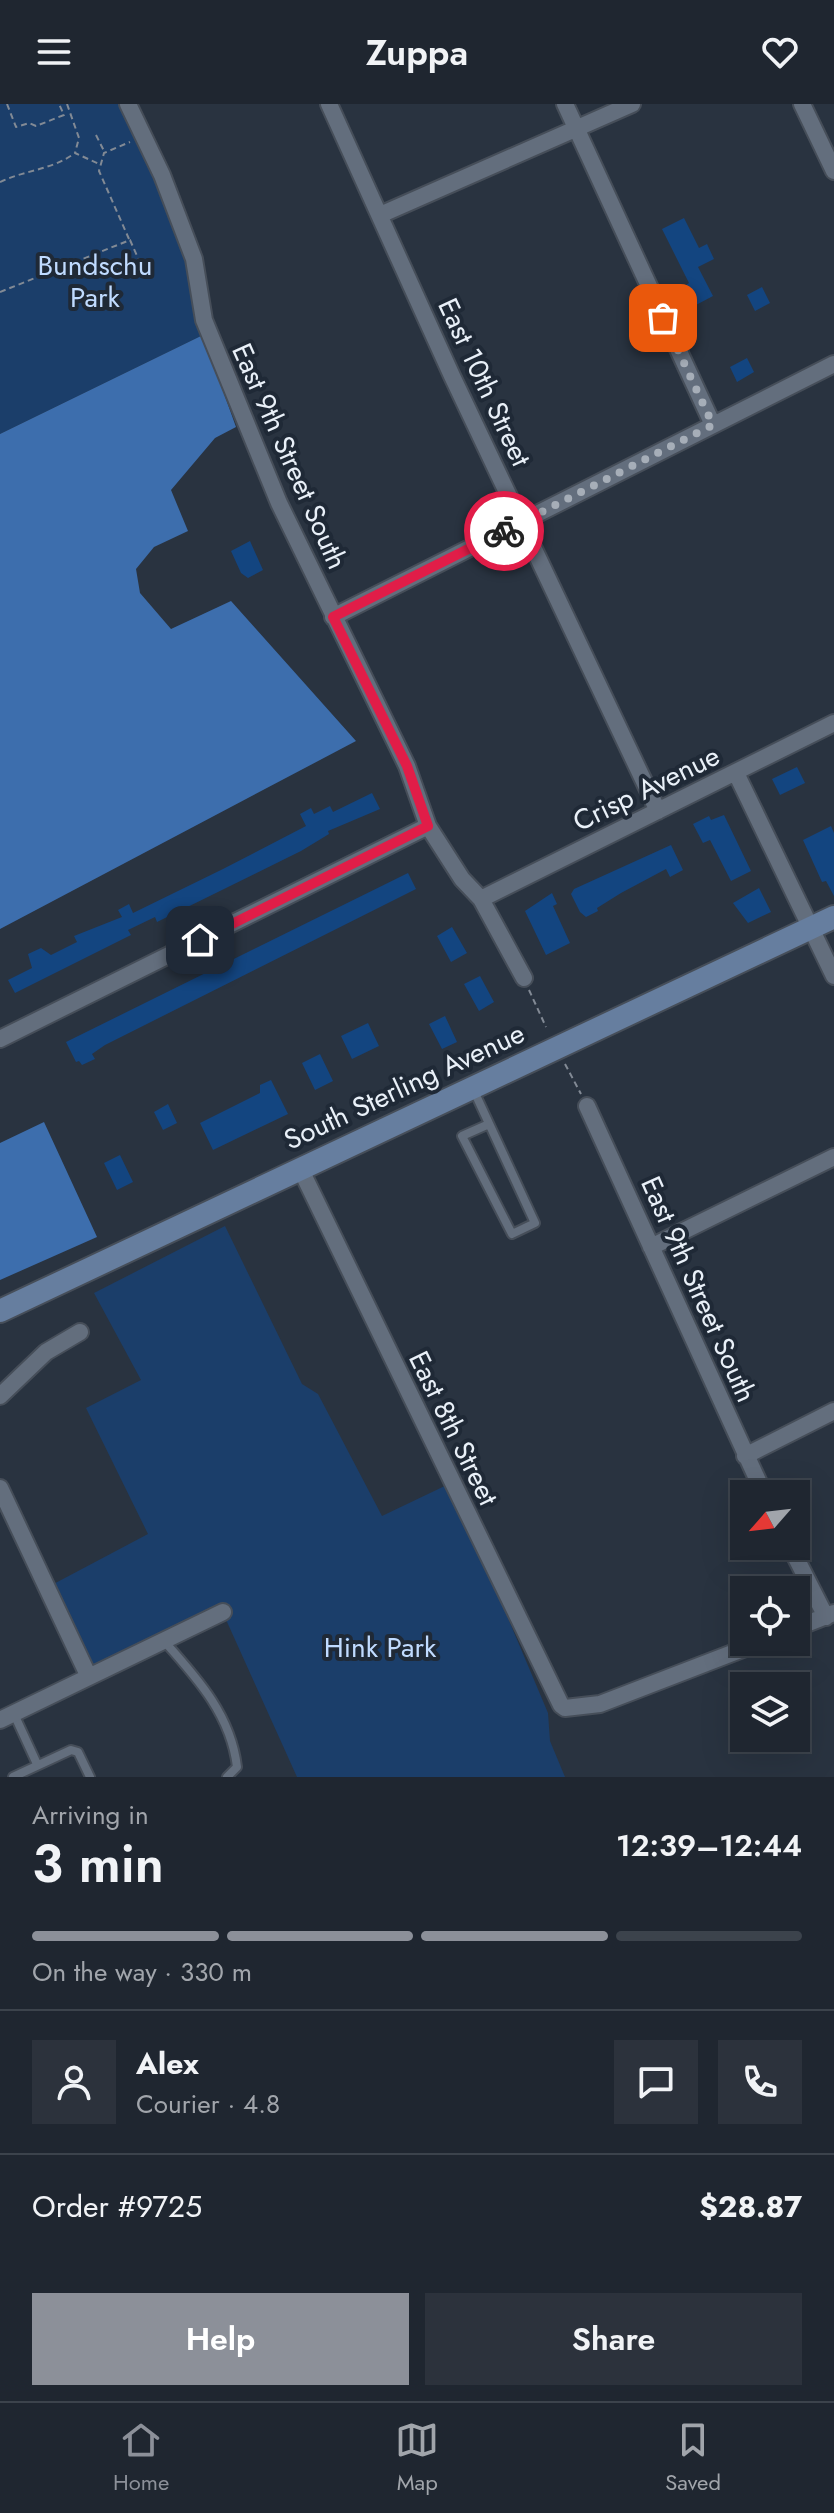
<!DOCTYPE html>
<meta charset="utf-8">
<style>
:root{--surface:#1f2630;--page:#2c323c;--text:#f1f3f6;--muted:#a1a5ab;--line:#3c434c;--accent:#8c9099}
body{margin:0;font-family:Jost,sans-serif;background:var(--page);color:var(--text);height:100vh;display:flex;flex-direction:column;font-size:30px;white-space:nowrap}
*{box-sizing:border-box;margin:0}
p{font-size:26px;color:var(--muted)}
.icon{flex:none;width:44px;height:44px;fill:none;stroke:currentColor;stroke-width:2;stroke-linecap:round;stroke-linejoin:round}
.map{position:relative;height:1673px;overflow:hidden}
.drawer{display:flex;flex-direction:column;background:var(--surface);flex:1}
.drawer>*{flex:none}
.needle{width:52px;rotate:242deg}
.controls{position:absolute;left:730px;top:1376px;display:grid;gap:16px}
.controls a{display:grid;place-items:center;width:80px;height:80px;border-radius:0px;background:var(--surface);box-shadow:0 8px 32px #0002,0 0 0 2px var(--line);font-size:40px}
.pin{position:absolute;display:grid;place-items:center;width:68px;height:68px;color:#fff;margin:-34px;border-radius:16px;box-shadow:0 4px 12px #0006}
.courier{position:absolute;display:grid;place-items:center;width:80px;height:80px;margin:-40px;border:6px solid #e11d48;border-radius:50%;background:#fff;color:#222;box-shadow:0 2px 10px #0007}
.summary em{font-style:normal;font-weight:600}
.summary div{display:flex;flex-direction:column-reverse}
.summary{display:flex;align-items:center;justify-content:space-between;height:136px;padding:0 32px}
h1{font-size:52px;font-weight:600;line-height:60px}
.bar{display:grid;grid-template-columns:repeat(4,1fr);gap:12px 8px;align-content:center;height:96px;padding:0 32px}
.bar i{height:10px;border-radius:6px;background:var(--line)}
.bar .selected{background:var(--accent)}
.bar p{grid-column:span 4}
.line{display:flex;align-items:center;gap:20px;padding:0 32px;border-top:2px solid var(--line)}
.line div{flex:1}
.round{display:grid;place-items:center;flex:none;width:84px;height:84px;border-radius:0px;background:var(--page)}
.primary-button{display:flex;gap:16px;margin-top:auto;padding:16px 32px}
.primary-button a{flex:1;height:92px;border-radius:0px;background:var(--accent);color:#fff;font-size:32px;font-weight:600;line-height:92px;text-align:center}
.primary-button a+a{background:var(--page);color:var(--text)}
header{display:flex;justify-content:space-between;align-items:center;height:104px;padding:0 32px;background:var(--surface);font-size:36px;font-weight:600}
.tabs{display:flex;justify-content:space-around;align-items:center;height:112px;border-top:2px solid var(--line);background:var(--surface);font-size:22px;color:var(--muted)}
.tabs a{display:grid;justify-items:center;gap:4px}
.tabs .selected{color:var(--accent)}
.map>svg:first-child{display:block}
.green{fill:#1b3e6a}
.forest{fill:#3d6ead}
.building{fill:#134580}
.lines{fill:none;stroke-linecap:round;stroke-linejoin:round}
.lane-casing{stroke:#464e59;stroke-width:12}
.street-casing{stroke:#464e59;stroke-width:20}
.secondary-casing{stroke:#464e59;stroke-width:26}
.path{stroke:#828a95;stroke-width:2;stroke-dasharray:6 4;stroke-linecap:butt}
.lane{stroke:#636e7d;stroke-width:8}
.street{stroke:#636e7d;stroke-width:16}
.secondary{stroke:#667e9f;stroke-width:22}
.done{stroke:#a6aeb8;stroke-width:8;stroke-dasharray:0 14.4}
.route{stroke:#e11d48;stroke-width:10}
.labels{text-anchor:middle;stroke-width:8;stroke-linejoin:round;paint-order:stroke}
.park-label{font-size:28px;fill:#c0dbff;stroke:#1f2936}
.street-label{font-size:28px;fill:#e9f0f8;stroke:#1f2936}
</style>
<header><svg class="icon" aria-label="menu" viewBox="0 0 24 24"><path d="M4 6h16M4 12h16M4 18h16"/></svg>Zuppa<svg class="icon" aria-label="heart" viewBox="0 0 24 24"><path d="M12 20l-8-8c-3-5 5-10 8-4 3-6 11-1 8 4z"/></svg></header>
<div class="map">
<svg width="834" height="1673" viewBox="0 0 834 1673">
<rect width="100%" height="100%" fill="#293340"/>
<path class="green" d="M0,0H122L190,159L203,231L0,330Z
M225,1122L302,1280L318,1290L382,1412L451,1379L548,1609L550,1637L565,1673H297L223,1509L88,1571L46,1484L148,1430L86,1304L141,1276L94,1189Z"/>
<path class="forest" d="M203,231L236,323L215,334L171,386L188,427L154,443L136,465L140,489L171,525L231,497L356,637L0,825V330Z
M44,1018L97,1133L0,1176V1039Z"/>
<path class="building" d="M684,114L699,144L707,140L714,155L698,163L713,192L696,201L686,181L689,179L662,125Z
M762,183L770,199L755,207L747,191Z
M747,254L754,268L737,278L730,263Z
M250,437L263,466L248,474L241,469L231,447Z
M797,663L805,679L780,691L772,675Z
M372,689L380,705L328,727L329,730L301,747L157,818L155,813L128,826L131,831L15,889L8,876L32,864L28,850L41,844L51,851L77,838L74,832L122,813L118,806L129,800L133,809L223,765L306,722L300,710L311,704L314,710L330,702L333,708Z
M724,711L751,767L731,777L710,736L703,739L693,720L709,712L711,716Z
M831,722L834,729V792L826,777L822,778L803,736Z
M671,741L683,766L670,773L666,765L621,789L597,804L598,807L586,813L580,808L571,790L574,785Z
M408,769L416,785L105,941L92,950L95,955L82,961L79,957L76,958L66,938Z
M759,784L771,808L748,819L733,799Z
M552,789L557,800L553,802L570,839L546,851L525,807Z
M452,823L467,849L451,858L437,832Z
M480,872L494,898L479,907L464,880Z
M445,912L457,938L442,945L429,920Z
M368,919L379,942L352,955L341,932Z
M320,950L333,977L315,986L302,959Z
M271,976L288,1010L213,1046L200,1019L260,989V981Z
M168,1000L177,1019L163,1026L154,1008Z
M120,1051L133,1078L117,1086L104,1059Z"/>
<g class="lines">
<defs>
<path id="lane" d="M474,987L535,1119L512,1130L462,1032L489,1020
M164,1537C197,1574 231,1611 237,1663L227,1673
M14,1610L37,1660
M13,1673L71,1646L78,1648L90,1673"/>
<path id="street" d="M128,0L162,71L194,155L204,216L279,399L407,662L428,722L462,775L481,795L524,874
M329,0L452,272L658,707
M565,0L713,321
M802,0L834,67
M380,111L632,0
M333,513L834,260
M736,669L834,872
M481,795L834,619
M0,935L428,722
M587,1002L764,1390
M300,1064L561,1601L565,1604L600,1600L761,1538
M651,1143L834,1053
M0,1292L46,1248L80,1228
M745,1352L834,1307
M0,1384L88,1571
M790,1442L826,1513
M796,1524L834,1509
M0,1616L223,1508"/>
<path id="secondary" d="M0,1207L834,813"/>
</defs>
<use href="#lane" class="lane-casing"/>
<use href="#street" class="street-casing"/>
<use href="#secondary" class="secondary-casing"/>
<path class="path" d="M7,0L16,23L29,19L36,22L64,11L59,0
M67,0L79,34L75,49L99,60
M96,31L104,47
M0,78C25,66 52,66 75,49
M129,135L99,67L104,49L130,38
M0,188L130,136L146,172H155
M529,886L546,923
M565,960L581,990"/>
<use href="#lane" class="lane"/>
<use href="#street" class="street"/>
<use href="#secondary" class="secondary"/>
</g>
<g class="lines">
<path class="done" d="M504,427L713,321L663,214"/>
<path class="route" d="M200,836L428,722L407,662L333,513L504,427"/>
</g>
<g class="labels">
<g class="park-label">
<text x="95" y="171">Bundschu<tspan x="95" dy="32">Park</tspan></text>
<text x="380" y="1553">Hink Park</text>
</g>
<g class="street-label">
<text transform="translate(485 278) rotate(65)" y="10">East 10th Street</text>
<text transform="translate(290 352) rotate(66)" y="10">East 9th Street South</text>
<text transform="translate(646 684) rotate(-26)" y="10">Crisp Avenue</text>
<text transform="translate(404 982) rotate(-25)" y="10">South Sterling Avenue</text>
<text transform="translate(699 1185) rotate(66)" y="10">East 9th Street South</text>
<text transform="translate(454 1324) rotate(64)" y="10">East 8th Street</text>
</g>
</g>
</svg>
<div class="controls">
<a><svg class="needle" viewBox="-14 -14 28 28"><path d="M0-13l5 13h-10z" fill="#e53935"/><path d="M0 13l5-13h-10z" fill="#a1a5ab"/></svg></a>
<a><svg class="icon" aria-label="locate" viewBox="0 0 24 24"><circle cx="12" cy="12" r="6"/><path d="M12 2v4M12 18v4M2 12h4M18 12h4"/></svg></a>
<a><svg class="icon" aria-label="layers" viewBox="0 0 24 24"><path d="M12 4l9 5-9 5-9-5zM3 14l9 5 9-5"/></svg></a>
</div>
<div class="pin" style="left:663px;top:214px;background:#ea580c"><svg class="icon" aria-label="bag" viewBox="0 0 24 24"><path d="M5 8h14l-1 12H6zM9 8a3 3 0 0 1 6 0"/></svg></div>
<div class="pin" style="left:200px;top:836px;background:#1f2937"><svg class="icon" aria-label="home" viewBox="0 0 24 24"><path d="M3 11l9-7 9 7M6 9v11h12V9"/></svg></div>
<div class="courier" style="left:504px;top:427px"><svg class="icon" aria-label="bike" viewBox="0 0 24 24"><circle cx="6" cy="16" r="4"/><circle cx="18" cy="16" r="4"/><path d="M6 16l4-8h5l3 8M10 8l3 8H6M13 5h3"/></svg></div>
</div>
<section class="drawer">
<div class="summary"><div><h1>3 min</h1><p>Arriving in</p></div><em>12:39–12:44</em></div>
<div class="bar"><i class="selected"></i><i class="selected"></i><i class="selected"></i><i></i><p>On the way · 330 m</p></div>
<div class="line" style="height:144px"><a class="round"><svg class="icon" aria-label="person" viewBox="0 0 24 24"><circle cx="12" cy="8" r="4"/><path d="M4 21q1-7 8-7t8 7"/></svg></a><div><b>Alex</b><p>Courier · 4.8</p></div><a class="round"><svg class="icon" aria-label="chat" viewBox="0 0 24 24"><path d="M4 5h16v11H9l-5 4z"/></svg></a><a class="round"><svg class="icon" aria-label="phone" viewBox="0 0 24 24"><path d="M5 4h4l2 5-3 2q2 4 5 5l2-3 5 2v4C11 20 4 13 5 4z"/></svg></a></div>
<div class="line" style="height:104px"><div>Order #9725</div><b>$28.87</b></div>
<div class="primary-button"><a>Help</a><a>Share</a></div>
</section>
<nav class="tabs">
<a class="selected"><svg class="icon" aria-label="home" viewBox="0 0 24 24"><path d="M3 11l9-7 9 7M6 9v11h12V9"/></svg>Home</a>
<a><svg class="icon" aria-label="map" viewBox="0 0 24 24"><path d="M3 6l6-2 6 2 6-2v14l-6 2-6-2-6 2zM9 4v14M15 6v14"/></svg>Map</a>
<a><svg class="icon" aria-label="saved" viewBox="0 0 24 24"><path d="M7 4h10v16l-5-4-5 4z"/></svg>Saved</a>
</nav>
